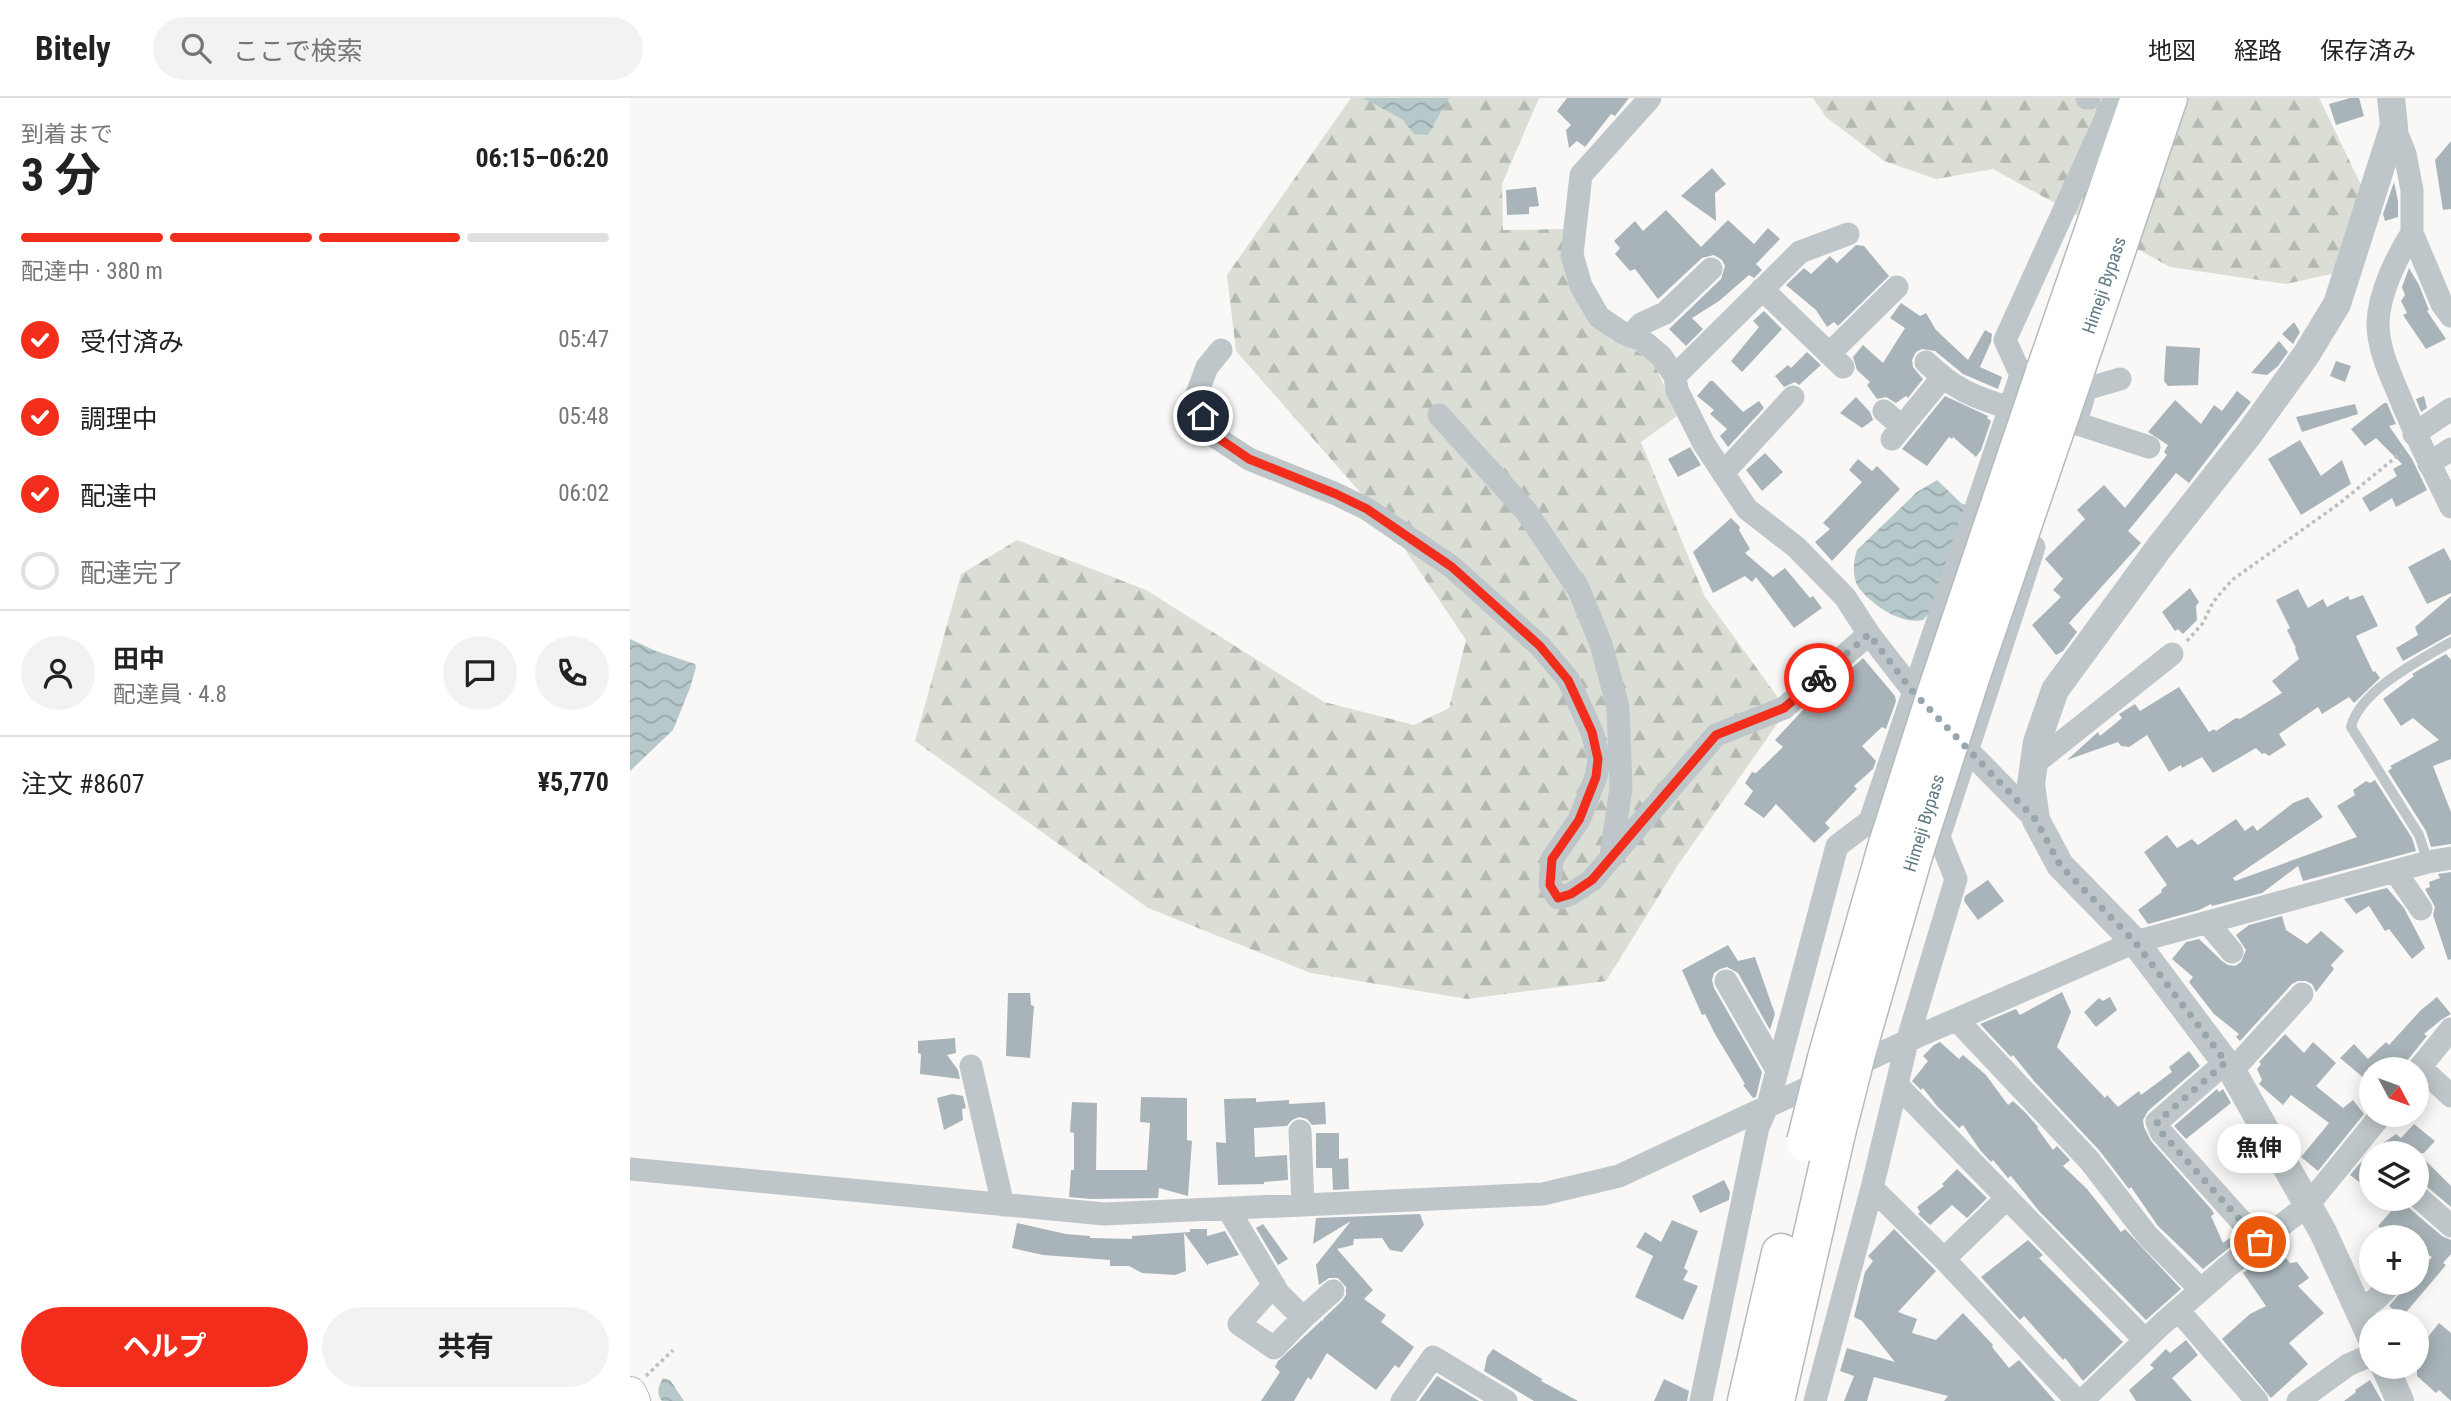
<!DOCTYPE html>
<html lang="ja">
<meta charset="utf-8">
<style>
:root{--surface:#fff;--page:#f2f2f2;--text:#222;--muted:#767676;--line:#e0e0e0;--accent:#f22d1c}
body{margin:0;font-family:"Roboto Condensed","Noto Sans JP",sans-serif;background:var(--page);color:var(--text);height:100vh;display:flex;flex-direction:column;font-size:26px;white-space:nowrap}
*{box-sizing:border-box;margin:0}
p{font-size:23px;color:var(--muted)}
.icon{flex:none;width:38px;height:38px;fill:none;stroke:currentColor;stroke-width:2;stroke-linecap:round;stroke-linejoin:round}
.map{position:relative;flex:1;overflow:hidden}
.side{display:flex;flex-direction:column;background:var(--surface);width:630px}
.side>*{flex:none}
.needle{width:46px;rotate:131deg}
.controls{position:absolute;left:1729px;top:959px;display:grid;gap:14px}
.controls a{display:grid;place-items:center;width:70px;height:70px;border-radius:50%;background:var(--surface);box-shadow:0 4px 18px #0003;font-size:35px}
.pin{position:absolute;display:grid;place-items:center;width:60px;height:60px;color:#fff;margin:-30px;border:4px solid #fff;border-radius:50%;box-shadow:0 2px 7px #0007}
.courier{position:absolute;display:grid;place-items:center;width:70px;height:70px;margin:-35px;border:5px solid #f22d1c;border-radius:50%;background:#fff;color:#222;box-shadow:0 2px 9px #0007}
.bubble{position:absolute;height:49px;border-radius:24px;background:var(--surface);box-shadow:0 4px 18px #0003;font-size:23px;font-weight:700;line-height:49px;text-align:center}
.headline em{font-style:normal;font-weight:700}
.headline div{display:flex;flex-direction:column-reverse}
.headline{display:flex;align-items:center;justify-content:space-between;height:119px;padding:0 21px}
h1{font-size:46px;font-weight:700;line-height:52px}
.bar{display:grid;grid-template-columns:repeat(4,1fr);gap:10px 7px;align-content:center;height:84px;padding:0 21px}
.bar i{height:9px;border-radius:5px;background:var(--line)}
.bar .active{background:var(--accent)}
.bar p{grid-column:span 4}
.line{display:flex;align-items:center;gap:18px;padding:0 21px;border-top:2px solid var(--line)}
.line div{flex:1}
.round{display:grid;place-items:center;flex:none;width:74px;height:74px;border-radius:37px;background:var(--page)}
ol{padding:0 21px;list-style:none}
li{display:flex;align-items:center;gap:21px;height:77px}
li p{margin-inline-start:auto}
li .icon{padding:7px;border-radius:50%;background:var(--accent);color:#fff;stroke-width:4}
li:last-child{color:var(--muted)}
li i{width:38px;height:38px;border:4px solid var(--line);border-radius:50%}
.action{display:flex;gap:14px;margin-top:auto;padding:14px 21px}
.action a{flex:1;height:80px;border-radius:42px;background:var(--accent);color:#fff;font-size:28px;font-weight:700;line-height:80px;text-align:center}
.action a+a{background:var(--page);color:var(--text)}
header{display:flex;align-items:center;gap:42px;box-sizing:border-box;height:98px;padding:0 35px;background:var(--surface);border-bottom:2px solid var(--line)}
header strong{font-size:33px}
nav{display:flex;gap:38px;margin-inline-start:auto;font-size:24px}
.search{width:490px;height:63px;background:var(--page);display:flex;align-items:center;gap:18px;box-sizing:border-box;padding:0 24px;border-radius:38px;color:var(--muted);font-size:26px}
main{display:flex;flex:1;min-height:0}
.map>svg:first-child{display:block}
.forest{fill:url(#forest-firs)}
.water{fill:url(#water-waves)}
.building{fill:#a8b4b9}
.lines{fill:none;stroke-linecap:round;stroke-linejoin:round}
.secondary-casing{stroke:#b1babe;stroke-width:34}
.motorway-casing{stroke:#b4babd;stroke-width:41}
.path{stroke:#bbc0c2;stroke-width:3.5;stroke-dasharray:3.5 3.5;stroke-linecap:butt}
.service{stroke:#bec6c9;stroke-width:10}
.minor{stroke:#bec6c9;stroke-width:23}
.tertiary{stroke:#bec6c9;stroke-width:28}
.secondary{stroke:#fff;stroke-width:32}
.motorway{stroke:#fff;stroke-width:38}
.motorway-bridge-casing{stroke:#b4babd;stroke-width:41;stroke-linecap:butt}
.motorway-bridge{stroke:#fff;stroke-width:38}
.done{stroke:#96a6ac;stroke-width:7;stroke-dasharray:0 12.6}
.route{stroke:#f22d1c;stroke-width:9}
.labels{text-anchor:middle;stroke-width:7;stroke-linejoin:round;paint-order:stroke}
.street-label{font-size:18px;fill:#617a84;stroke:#fff}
</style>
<header>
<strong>Bitely</strong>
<div class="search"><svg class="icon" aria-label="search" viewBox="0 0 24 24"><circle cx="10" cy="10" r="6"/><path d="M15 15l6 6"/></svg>ここで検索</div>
<nav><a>地図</a><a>経路</a><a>保存済み</a></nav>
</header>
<main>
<section class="side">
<div class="headline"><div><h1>3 分</h1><p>到着まで</p></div><em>06:15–06:20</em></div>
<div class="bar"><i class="active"></i><i class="active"></i><i class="active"></i><i></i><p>配達中 · 380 m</p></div>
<ol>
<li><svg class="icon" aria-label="check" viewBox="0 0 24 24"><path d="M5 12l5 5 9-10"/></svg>受付済み<p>05:47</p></li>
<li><svg class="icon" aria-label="check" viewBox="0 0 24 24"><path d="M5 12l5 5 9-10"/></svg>調理中<p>05:48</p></li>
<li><svg class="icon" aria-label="check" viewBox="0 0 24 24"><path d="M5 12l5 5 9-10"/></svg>配達中<p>06:02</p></li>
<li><i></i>配達完了</li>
</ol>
<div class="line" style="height:126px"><a class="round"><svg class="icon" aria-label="person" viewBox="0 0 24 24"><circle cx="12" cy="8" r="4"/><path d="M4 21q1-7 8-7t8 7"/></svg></a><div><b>田中</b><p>配達員 · 4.8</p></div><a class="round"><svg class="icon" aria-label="chat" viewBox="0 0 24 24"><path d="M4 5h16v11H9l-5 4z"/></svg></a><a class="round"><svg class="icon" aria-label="phone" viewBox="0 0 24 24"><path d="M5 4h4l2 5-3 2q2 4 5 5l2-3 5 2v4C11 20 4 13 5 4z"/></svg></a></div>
<div class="line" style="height:91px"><div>注文 #8607</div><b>¥5,770</b></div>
<div class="action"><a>ヘルプ</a><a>共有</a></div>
</section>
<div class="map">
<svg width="1821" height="1303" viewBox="0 0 1821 1303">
<defs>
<pattern id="forest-firs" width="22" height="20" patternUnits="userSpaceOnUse" patternTransform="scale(1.75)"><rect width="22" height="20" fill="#daded5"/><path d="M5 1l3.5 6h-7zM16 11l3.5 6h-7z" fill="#b4b9b2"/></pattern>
<pattern id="water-waves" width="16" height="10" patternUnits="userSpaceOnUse" patternTransform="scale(1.75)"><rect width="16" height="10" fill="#b7c8ca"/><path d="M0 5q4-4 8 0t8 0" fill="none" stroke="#98a7aa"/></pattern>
</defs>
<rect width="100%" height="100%" fill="#f9f8f6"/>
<path class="forest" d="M721,0H909L872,86L873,132L935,131L941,190L981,242L1001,249L1024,265L1047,318L1011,344L1075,499L1157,612L1048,767L976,883L837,901L681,875L518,810L285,643L331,476L387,442L516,492L694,604L784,627L819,610L836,542L758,426L606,253L597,177Z
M1183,0H1689L1737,99L1706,175L1656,186L1540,169L1363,71L1306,81L1254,63L1196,19Z"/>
<path class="water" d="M733,0H819L798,37L784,36L772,21Z
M1307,382L1331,405L1350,412L1331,480L1293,522C1271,527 1242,507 1229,490C1222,480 1223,463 1227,452L1287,394Z
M0,541L26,553L65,566L66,569L60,590L43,632L0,673Z
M33,1280L40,1282L54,1303H32C26,1295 28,1289 33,1280Z"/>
<path class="building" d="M937,0H999L985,18L981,16L955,49L947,43L939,50L936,32L941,27L927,13Z
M1720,0H1729L1734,18L1706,27L1699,6Z
M1821,43V111L1813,112L1805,62Z
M1082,70L1096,86L1085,95L1086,123L1051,98Z
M1764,84L1768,103V119L1755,123L1753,116Z
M906,89L909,108L899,109V116L877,117L876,92Z
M1036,112L1071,149L1098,122L1124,146L1138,130L1150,141L1126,166L1132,172L1124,180L1119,177L1089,203L1062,220L1073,231L1056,248L1039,231L1091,181L1095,168L1092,162L1084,157L1072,160L1028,201L1005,171L1000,173L985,156L990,150L984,143L1005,123L1013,133Z
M1226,147L1234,148L1259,178L1208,228L1204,224L1197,229L1186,212L1156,187L1174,170L1181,176L1200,158L1207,165Z
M1779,170L1789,187L1799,212L1797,213L1816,241L1796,251L1773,217L1777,215L1771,203L1775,197L1772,189Z
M1271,205L1290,218L1296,215L1306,232L1338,262L1355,232L1362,236L1361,244L1350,269L1372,279L1368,291L1333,276L1305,253L1292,251L1286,254L1282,262L1283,269L1293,281L1278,300L1276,298L1266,305L1256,299L1247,301L1237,287L1240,284L1227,272L1223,259L1233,247L1253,265L1275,230L1260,220Z
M1134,213L1152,231L1112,274L1101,263L1129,229L1123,223Z
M1664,224L1670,234L1663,246L1652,236Z
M1649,243L1658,254L1648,268L1637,277L1621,275Z
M1536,248L1570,250L1568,287L1538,288L1534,283Z
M1177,254L1191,267L1169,287L1165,284L1154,289L1145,278L1158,267L1161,270Z
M1706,263L1721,268L1715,284L1700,278Z
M1080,283H1083L1113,314L1129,303L1134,310L1098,349L1090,338L1097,331L1080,316L1084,312L1067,298Z
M1607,293L1621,304L1559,385L1546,375L1498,433L1511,445L1439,525L1447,534L1433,553L1426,557L1402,527L1431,499L1423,492L1433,481L1415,461L1455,421L1447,412L1474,387L1495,410L1537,357L1534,354L1538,347L1518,334L1545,302L1571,326L1584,307L1592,313Z
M1315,298L1358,318L1357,320L1361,323L1351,352L1346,359L1323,339L1322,341L1319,339L1297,368L1272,351Z
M1794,298L1797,310L1791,314L1786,301Z
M1226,299L1240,314L1243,322L1232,330L1210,315Z
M1754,305H1757L1766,326L1759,328L1782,361L1797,392L1766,409L1762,400L1740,414L1732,400L1767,378L1763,371L1772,366L1746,340L1735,348L1721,331Z
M1725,306L1728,316L1672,334L1666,319Z
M1670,342L1691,378L1712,362L1721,386L1671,417L1638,361Z
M1060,349L1071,367L1048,379L1038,361Z
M1135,355L1153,374L1132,393L1116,372Z
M1228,361L1242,373L1247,368L1270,391L1202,463L1185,444L1200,431L1193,425L1232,384L1219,372Z
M1101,420L1110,429L1109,432L1120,451L1115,455L1143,479L1155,470L1180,500L1183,498L1192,510L1164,530L1126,479L1122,484L1115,478L1083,495L1063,454Z
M1814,450L1821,463V495L1797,506L1778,469Z
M1560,490L1569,504L1566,508L1567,522L1553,536L1548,531L1545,533L1532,514Z
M1668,491L1678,510L1693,501L1697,509L1718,498L1720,502L1733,497L1748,528L1726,538L1743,574L1745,573L1750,580L1724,605L1719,599L1692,616L1688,609L1649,636L1656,647L1639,658L1635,655L1632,656L1626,650L1583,675L1572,659L1552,670L1551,667L1539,674L1517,637L1499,649L1491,648L1488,644L1437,662L1468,634L1470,638L1492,620L1489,616L1505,606L1510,613L1549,589L1579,634L1584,631L1586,633L1606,620L1610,621L1652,595L1642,583L1669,561L1665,551L1666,550L1657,532L1660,530L1646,502Z
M1821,498V536L1773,563L1766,550L1788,537L1785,529Z
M1816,556L1821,562V661L1803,668L1821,714V746L1801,749L1796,733L1758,673L1762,670L1760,668L1809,642L1783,620L1771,628L1753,601L1784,578L1782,576Z
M1233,560L1265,598L1266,603L1256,631L1252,629L1232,648L1246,663L1243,671L1224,688L1227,691L1195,725L1200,730L1184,745L1146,706L1134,720L1114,706L1123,693L1115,685L1122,674L1126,675L1153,649L1145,642L1172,613Z
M1745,682L1782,740L1786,753L1673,783L1668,768L1632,795L1582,808L1581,806L1569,812L1518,826L1508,812L1532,794L1531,792L1537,787L1514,754L1537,737L1547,750L1562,741L1568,747L1606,721L1615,733L1623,727L1627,733L1663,705L1678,699L1693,719L1603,780L1605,783L1727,739L1707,708L1725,697L1723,692L1736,683L1740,685Z
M1821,774V861L1818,862L1803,817L1805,809L1795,791L1800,789L1799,784L1810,780L1808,776Z
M1358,782L1374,803L1348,822L1334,803L1335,798Z
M1757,790L1774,810L1795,850L1782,861L1759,831L1755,833L1739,808L1726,816L1714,801Z
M1652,818L1656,832L1677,846L1691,833L1714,853L1701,867L1704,871L1686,894L1682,886L1676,883H1668L1662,886L1610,943L1606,939L1609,936L1584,916L1559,884L1563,879L1542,861L1556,844L1569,841L1592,863L1598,867L1605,868L1611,864L1616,852L1606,837L1619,827Z
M1098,847L1108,863L1125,859L1145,916L1140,932L1108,875L1097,869L1090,871L1084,875L1082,882L1084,890L1132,974L1126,999L1123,1000L1113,987L1115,986L1085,936L1075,916L1072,917L1052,872Z
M1432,894L1441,914L1427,949L1475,1000L1477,997L1488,1009L1509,993L1511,997L1542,974L1539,969L1559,953L1570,968L1518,1013L1513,1022L1514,1029L1521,1043L1582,1112L1584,1116L1581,1118L1593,1145L1600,1140L1604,1146L1573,1171L1528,1128L1501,1089L1499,1091L1469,1052L1404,983L1383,957L1381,959L1350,926L1386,911L1390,917Z
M378,895H400L401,907L404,908L400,960L376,958Z
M1480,899L1487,912L1466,929L1454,914L1469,900L1473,903Z
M1807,899L1821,916L1811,922L1794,936L1797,938L1776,964L1773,971H1741V986L1710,960L1724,946L1738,961L1756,944L1759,947L1791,912Z
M1655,936L1674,955L1683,944L1706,965L1686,988L1713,1010L1723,1002L1734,1016L1688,1073L1671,1059L1699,1025L1661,997L1653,1007L1629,986L1632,982L1627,971L1631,966L1629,964Z
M325,940L326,955L317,957L328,972L330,981L290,976L291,956L288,955V943Z
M1310,944L1329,961L1333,957L1356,977L1378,1007L1383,1003L1395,1014L1408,1029L1407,1030L1423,1052L1427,1048L1440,1062L1433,1068L1457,1091L1491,1134L1495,1131L1551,1191L1516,1222L1409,1113L1381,1078L1378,1080L1363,1062L1361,1064L1350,1052L1333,1027L1329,1030L1307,1008L1293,990L1291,992L1282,983L1298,963L1293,958L1304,947Z
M1587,991L1589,994L1593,991L1601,1005L1556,1041L1544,1028Z
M322,996L333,998L336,1010L332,1011L333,1022L314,1032L307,1000Z
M511,999L557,1000V1042L562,1043L558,1098L529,1090L528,1100L461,1101L439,1099L441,1072H444V1035L440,1034L442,1004L467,1005L466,1072H517L520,1025L510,1024Z
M626,1000V1004L659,1002V1006L695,1004L696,1026L682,1027L677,1021L669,1019L662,1022L657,1028L624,1030L625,1059L657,1057L658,1082L634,1084V1086L588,1087L586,1044L596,1045L594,1001Z
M1784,1026L1805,1043L1794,1055H1788L1821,1088V1109L1796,1088L1787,1084V1055H1739L1766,1036L1771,1040Z
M686,1035H709V1061L718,1060L719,1091L703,1092L702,1070H686Z
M1731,1064L1741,1071V1093L1720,1077Z
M1327,1071L1357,1100L1337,1120L1322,1107L1300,1127L1288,1116L1290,1114L1287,1109L1314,1088L1312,1086Z
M1094,1082L1100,1094L1099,1102L1070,1115L1062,1098Z
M1749,1101H1774L1778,1109L1812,1138L1821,1142V1156L1813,1165L1816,1167L1772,1219L1759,1208L1779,1185H1787V1177L1802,1159L1787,1150V1139H1762L1748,1128L1763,1111Z
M790,1116L794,1127L772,1154L760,1152L752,1140L724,1141L723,1147L707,1151L743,1192L734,1201L756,1217L751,1224L784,1249L769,1270L765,1267L746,1292L697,1255L681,1282L678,1279L664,1303H631L650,1274L645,1269L648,1263L692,1222L693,1224V1221L712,1203L716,1197V1189L708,1180H699L689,1187L686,1167L721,1123L683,1146L686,1120Z
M1042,1122L1068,1133L1054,1170L1058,1173L1053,1182L1068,1188L1053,1222L1005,1199L1023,1158L1006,1149L1015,1134L1031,1144Z
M387,1125L436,1136L460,1138V1140L502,1141V1138L560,1134V1131H577V1138L595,1133L609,1157L578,1166V1168L554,1135L556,1173L545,1177L512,1175L499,1168H480V1162L413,1157L382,1150Z
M633,1126L658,1161L648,1167L626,1130Z
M1264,1131L1306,1173L1268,1214L1287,1221L1282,1235L1306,1242L1333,1215L1363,1247L1362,1249L1379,1270L1389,1262L1425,1303H1314L1318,1298L1244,1279L1237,1303H1214L1224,1278L1210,1273L1217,1250L1265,1264L1232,1223L1224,1219L1235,1174L1243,1163L1238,1158Z
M1398,1142L1413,1157L1409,1160L1493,1244L1453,1283L1435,1260L1433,1262L1394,1218L1390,1222L1351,1179Z
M1654,1158L1660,1165L1667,1164L1679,1180L1668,1188L1694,1215L1659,1245L1678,1266L1641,1300L1592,1241L1620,1216L1636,1208L1613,1175L1627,1165L1633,1173Z
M1809,1225L1821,1235V1303L1809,1292L1806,1295L1787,1278V1253Z
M1556,1242L1568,1257L1542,1280L1562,1303H1506L1499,1292L1524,1270L1520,1267L1536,1251L1540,1255Z
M863,1251L912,1281L911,1283L948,1303H904L854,1273L857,1259Z
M807,1278L849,1303H789Z
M1034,1281L1059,1293L1057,1303H1024Z
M1740,1282L1752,1303H1714L1726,1294L1725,1292Z"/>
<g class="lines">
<defs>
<path id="secondary" d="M0,1295L4,1303"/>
<g id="motorway">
<path d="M1415,274L1510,0"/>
<path id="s1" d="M1442,282L1538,0"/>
<path d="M1227,952L1284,754"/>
<path d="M1197,960L1258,746"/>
<path d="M1117,1303L1151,1155"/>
<path d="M1145,1303L1206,1035"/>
</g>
</defs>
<use href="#secondary" class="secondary-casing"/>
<use href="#motorway" class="motorway-casing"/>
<path class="path" d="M1557,543L1573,525L1583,504L1602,482L1710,405L1772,354
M16,1278L43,1252"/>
<path class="service" d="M1798,764L1789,737L1721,629C1730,592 1790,562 1821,544"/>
<path class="minor" d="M1020,0L951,77L942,157L951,188L969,219L991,234L1012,242L1031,258L1045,278L1047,292L1074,346L1117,411L1166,449L1215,499L1239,536L1291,603
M1457,0H1459
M1764,28L1775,56L1782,92V135L1812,206L1821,218
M1782,135C1766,160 1749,195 1748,225C1748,250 1759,274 1769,297C1784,335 1803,372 1821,409
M1132,191L1213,269
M1000,238L1011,226L1035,215L1081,171
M591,252L577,269L565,301L581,336L619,361L706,396L737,411L822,469L910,548L938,581L962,634L969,661L966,679L949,722L922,761L920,787L928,800L941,796L962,782L1086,637L1154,610L1239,536
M1199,256L1267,189
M1296,264C1324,291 1343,299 1380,310
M1045,278L1170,154L1218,136
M1254,313L1272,329
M809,317L896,413L949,492L971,546L988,609L991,690L981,759
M1448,317L1456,291L1490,281
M1445,325L1519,349
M1784,336L1821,311
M1262,341L1312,280
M1799,366L1821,351
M1093,375L1163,299
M1317,631L1406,722
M1404,666L1542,556
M1309,739L1404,449
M1765,773L1791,811
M1577,824L1602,854
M1096,883L1147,972
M1327,922L1459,1062L1517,1137L1571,1192
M1596,964L1527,1024L1531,1034L1630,1144
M341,968L373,1107
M1790,969L1821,998
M1602,973L1672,896
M1787,973L1821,931
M1267,987L1515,1242
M670,1033L673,1107
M0,1071L474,1116L913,1096L989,1078L1286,939L1505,844L1798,764L1821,760
M1242,1090L1314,1161L1447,1303
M1787,1098L1821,1128
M598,1111L649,1196L673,1220
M1314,1161L1377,1100
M644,1187L609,1226L644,1250L673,1220L703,1193
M1548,1212L1627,1303
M1729,1213L1746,1201L1762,1185
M772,1303L803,1259L876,1303
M1071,1303L1128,1029L1138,1007L1207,748L1240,723L1391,277L1375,242L1485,0
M1185,1303L1242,1090L1277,944L1326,781L1309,739L1280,732
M1452,1303L1532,1226L1597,1169L1678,1107L1751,1017
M1668,1303L1718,1267L1741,1257"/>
<path class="tertiary" d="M1741,1239L1693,1134L1602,973L1505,844L1430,767L1406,722L1401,686L1407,644L1425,592L1529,450L1619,336L1676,257L1707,206L1764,28L1761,0
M1755,1269L1770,1303"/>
<use href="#secondary" class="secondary"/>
<use href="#motorway" class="motorway"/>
<defs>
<path id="motorway-bridge" d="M1258,746L1307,593L1415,274
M1284,754L1340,580L1442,282
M1206,1035L1227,952
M1176,1044L1197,960"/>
</defs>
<use href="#motorway-bridge" class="motorway-bridge-casing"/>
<use href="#motorway-bridge" class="motorway-bridge"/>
</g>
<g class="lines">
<path class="done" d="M1189,580L1239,536L1283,594L1406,722L1430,767L1505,844L1596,964L1527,1024L1531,1034L1630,1144"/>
<path class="route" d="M573,318L581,335L619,361L706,396L737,411L822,469L910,548L938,582L962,634L968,661L966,679L949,722L922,761L920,787L928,800L941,796L962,782L1086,637L1154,610L1189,580"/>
</g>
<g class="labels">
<g class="street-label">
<text dy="6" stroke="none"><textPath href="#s1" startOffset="100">Himeji Bypass</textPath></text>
<text transform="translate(1294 725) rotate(-73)" y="6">Himeji Bypass</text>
</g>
</g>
</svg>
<div class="controls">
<a><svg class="needle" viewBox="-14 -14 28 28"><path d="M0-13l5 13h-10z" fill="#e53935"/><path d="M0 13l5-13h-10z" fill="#767676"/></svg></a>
<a><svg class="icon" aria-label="layers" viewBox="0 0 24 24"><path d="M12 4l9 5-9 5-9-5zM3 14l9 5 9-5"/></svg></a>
<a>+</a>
<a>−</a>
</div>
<div class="pin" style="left:1630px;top:1144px;background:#ea580c"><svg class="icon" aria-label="bag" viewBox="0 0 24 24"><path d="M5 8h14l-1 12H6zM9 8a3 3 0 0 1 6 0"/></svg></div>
<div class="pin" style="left:573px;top:318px;background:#1f2937"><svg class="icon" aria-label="home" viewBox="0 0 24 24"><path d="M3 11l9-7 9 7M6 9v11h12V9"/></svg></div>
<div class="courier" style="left:1189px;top:580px"><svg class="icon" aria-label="bike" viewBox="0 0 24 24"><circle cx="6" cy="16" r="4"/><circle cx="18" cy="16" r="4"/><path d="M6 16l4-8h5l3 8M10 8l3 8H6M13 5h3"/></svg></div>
<div class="bubble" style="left:1587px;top:1026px;width:84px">魚伸</div>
</div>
</main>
